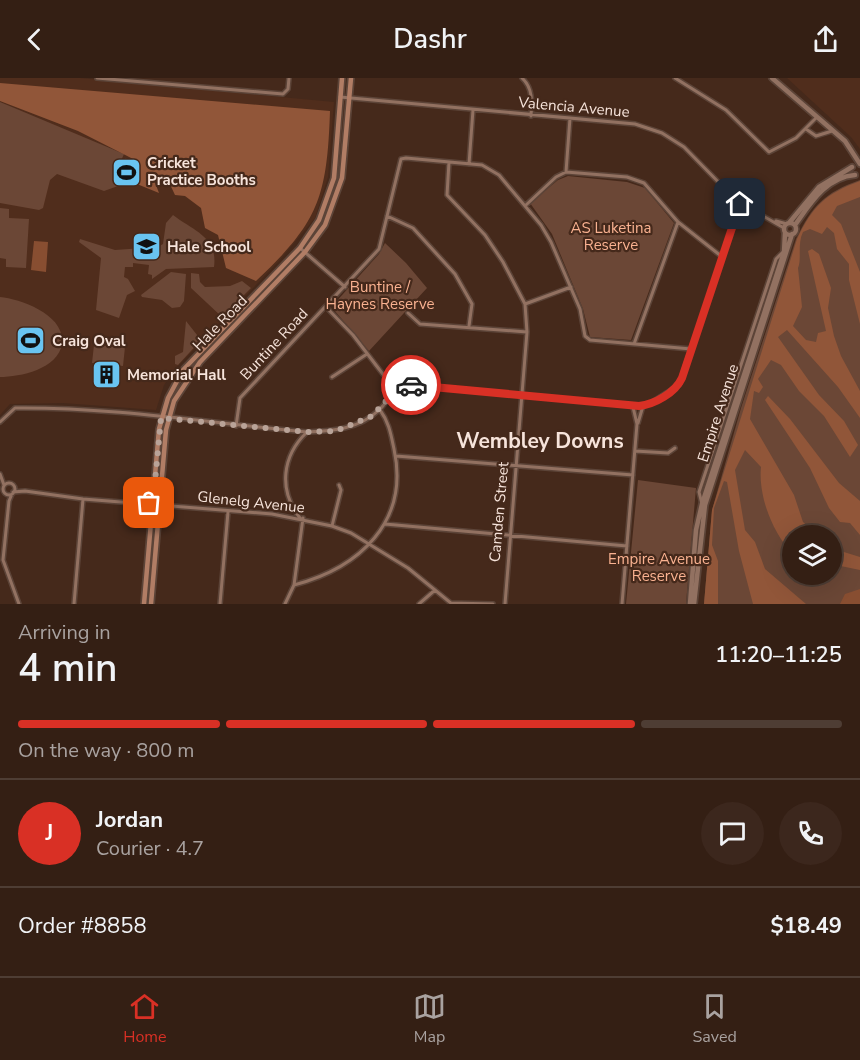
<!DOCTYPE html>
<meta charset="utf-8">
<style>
:root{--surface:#341f14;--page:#3c271d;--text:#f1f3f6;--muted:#a9a2a0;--line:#4e3d34;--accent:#d93025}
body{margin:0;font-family:"Nunito Sans",sans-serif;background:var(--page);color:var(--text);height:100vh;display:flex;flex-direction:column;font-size:22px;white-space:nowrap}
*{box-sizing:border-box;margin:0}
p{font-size:20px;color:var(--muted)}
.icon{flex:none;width:33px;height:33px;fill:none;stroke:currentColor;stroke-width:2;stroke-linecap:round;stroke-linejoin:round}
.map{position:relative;height:526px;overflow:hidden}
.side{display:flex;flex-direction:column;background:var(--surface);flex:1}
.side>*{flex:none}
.tools{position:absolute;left:782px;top:447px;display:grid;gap:12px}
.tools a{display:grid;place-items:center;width:60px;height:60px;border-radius:50%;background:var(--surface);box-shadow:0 6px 24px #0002,0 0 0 2px var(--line);font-size:30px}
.pin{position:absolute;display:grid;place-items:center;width:51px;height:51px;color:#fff;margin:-26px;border-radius:12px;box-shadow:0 3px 9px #0006}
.courier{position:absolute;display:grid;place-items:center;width:60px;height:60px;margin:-30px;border:4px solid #d93025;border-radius:50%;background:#fff;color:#222;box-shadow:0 2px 8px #0007}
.summary em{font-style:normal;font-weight:600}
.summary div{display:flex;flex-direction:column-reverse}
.summary{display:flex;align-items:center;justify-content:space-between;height:102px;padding:0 18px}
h1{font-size:39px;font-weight:600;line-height:45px}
.bar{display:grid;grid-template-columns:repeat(4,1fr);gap:9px 6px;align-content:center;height:72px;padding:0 18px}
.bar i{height:8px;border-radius:4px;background:var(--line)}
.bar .active{background:var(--accent)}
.bar p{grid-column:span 4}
.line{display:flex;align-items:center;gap:15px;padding:0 18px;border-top:2px solid var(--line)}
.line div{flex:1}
.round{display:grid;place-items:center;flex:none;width:63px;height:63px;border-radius:32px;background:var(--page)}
header{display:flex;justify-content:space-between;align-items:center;height:78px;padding:0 18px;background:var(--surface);font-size:27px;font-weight:600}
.menu{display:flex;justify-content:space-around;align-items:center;height:84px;border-top:2px solid var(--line);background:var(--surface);font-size:16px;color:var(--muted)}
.menu a{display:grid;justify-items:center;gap:3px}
.menu .active{color:var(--accent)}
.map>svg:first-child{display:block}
.built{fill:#502d1c}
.green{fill:#6b4736;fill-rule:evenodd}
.forest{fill:#915639}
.water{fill:#884e31}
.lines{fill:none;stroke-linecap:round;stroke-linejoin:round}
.street-casing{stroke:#5c4438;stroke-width:6}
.secondary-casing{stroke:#5c4438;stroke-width:8}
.primary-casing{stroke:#5c4438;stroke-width:8}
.street{stroke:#927161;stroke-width:3}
.secondary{stroke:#927161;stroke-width:4.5}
.primary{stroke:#b17d65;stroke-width:4.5}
.done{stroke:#b9a398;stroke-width:6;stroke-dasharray:0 10.8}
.route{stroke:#d93025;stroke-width:8}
.labels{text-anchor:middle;stroke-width:4.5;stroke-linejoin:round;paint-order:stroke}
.street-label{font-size:15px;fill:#f7e4db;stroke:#45291b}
.poi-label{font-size:15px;font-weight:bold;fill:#f7e4db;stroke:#45291b;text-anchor:start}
.park-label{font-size:15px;fill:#fab291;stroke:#45291b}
.district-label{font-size:21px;font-weight:bold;fill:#f7e4db;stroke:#45291b}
</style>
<header><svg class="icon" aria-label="back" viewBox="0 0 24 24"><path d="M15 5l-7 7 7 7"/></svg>Dashr<svg class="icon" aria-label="share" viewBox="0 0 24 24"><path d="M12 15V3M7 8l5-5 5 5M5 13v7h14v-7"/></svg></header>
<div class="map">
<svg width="860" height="526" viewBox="0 0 860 526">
<rect width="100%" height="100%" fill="#45291b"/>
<path class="built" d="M0,0H80L334,24L328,99L315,140L279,183L177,289L164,307L156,332L63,325L10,326L0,337Z
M787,0H860V71L851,59Z"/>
<path class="green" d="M0,24L124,76L112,103L116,104L125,80L136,84L126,108L118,104V108L104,113L57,96L50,102L43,130L39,132L0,125Z
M568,98L627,104L645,110L674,145L631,262L590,259L583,231L552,156L530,125L558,102Z
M860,102V526H704L712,432L741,330L796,161C813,127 824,115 860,102ZM792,458H831V496H792Z
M0,130L9,131V140L29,141L26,190L6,189V181L0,180Z
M173,137C194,153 218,159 214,189L166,191L152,201V197L148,196L149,187L133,185V189H125L124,199L128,201L135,213L127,217L119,240L96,232L101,180L79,164L80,161L115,172L158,169L163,166L166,145Z
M385,165L406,185L427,210L369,273L334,232V226L379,176Z
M171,194L186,196L184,223L180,229L172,230L162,222L142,219L141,217Z
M191,195L199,196L200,204L205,209L230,208L242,203L251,210L222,239L191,210Z
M0,219C21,221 66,237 62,266C58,291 20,299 0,299Z
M186,243L201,262L178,287L175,286V278L183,274Z
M94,267L125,269L123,288L92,285Z
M638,402L696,410L686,526H626Z"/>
<path class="forest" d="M0,5L330,33C327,119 319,144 256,203L226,190L218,157L205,150L201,130L185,118L175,117L166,98L154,102L159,115L132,104L139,84L78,53L0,23Z
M860,103V119L837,128L832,137L841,146L860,194V246L849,202V186L837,171L834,155L827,149L822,156L810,151L803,154C797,166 802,181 798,190L802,229L793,248L806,262L816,264L818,255L826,253L808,173L812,171L819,176L831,210L828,230L834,258L841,278L860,313V340L838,309L787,252L778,259L819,317L844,343L858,367L850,379L824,338L799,313L781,287L771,282L758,301L763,309L759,315L754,313L750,341L794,417L803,444L817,457L792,458V475C772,454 758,417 761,389L745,372L735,392L745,452L755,464L765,491L806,526H753L739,473L727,404L724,403L714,430L712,467L718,483V526H704L712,432L797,161C813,128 825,116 860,103Z
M768,318L790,341L839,405L860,423V457L850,445L840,444L829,430L810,390L765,322Z
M831,470L860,479V492L831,486Z"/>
<path class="water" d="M34,163L48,164L46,194L31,192Z
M860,511V526H840L845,516Z"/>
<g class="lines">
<defs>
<path id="street" d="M97,0L283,16L288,11L289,0
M522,0C533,10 532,24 531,38
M675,0L726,32L769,74L796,60L817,39
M340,19L635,46L662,55L684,69L737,123L784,150
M806,51L816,58L832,53
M449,84L447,117L485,157L503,184L525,226L527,254L505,526
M469,86L473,32
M566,94L627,99L644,105L678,144L721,178
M526,127L556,99L566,94L570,40
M387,138L413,150L455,196L472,226L469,248
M776,143L787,146
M300,170L345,209
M525,226L571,209
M326,229L353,257L395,312
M408,235L420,246L527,254
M634,266L678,144
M332,299L367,276
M0,344L15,330C112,329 211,345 307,354C333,353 359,351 379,332C389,323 393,310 407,307L639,328L649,326L679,307L740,126
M638,345L643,328
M236,348L240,320L379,171L401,81L406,80L482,87L499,97L541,147L551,164L580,231L585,258L590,262L691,271
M635,373L668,375L675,370
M396,378L633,397
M0,396L4,407
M3 411a6 6 0 1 1 12 0a6 6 0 1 1-12 0Z
M13,414L25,413L83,421L272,436L332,448L351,455L408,490L452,526
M12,416L9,423L3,482L19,526
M702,426L699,414L776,181L783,174
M300,440C278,412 282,378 307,354
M385,446L627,468
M332,448L341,412L339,407
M294,507C359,490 410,444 394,371C391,357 389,344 380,332
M451,525L493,526
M74,526L83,421
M220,526L228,434
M285,526L294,507L303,440
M419,526L435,512
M622,526L637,346L633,329"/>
<path id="secondary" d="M772,0L845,63L860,86
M784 151a6 6 0 1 1 12 0a6 6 0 1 1-12 0Z
M789,145L819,109L852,89
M795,147C810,126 826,99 855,97
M690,526L696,452L702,426L784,174L785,155
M694,526L705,427L792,156"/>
<path id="primary" d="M144,526L159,351L168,320L183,292L300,170L319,142L334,100L342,0
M151,526L166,352L174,323L200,284L305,174L325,147L342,100L351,0"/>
</defs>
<use href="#street" class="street-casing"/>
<use href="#secondary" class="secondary-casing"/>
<use href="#primary" class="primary-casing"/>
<use href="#street" class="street"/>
<use href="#secondary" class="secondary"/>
<use href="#primary" class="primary"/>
</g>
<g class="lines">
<path class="done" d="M149,425H153L161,340L307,354L336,353L372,338L399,309L411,307"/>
<path class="route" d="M411,307L639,328C655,326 675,315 682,300L740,126"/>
</g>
<defs>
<symbol id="stadium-square" viewBox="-11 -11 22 22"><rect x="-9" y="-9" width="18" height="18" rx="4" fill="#69c4f1" stroke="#45291b"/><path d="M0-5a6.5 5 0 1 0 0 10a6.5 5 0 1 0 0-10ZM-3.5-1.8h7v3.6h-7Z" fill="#111"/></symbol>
<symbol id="school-square" viewBox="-11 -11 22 22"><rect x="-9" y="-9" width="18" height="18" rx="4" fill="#69c4f1" stroke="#45291b"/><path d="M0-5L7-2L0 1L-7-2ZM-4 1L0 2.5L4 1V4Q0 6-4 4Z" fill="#111"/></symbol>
<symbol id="building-square" viewBox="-11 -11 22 22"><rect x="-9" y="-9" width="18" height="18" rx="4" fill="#69c4f1" stroke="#45291b"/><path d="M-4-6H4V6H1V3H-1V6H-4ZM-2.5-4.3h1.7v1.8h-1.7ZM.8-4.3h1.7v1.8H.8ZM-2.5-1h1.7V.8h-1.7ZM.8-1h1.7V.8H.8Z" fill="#111"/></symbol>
</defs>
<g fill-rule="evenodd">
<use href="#stadium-square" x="110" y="78" width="33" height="33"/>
<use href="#school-square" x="130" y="152" width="33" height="33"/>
<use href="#stadium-square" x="14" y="246" width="33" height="33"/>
<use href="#building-square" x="90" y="280" width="33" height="33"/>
</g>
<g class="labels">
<g class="street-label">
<text transform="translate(574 29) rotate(5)" y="5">Valencia Avenue</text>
<text transform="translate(220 245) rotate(-46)" y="5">Hale Road</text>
<text transform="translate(274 266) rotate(-47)" y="5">Buntine Road</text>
<text transform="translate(718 335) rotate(-72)" y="5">Empire Avenue</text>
<text transform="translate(251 424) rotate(6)" y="5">Glenelg Avenue</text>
<text transform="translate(499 434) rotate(-85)" y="5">Camden Street</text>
</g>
<g class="poi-label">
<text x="147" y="90">Cricket<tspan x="147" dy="17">Practice Booths</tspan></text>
<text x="167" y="174">Hale School</text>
<text x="52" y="268">Craig Oval</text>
<text x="127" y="302">Memorial Hall</text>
</g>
<g class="park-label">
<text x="611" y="155">AS Luketina<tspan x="611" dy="17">Reserve</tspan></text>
<text x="380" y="214">Buntine /<tspan x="380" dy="17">Haynes Reserve</tspan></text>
<text x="659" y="486">Empire Avenue<tspan x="659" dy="17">Reserve</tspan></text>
</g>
<g class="district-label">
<text x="540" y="370">Wembley Downs</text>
</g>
</g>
</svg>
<div class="tools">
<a><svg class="icon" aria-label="layers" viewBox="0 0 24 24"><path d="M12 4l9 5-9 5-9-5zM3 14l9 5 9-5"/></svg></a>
</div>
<div class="pin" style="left:149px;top:425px;background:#ea580c"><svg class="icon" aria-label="bag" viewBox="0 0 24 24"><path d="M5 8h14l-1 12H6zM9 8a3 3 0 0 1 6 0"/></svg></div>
<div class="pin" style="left:740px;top:126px;background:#1f2937"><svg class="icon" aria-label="home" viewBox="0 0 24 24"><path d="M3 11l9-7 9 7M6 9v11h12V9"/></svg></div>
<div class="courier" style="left:411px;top:307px"><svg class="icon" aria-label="car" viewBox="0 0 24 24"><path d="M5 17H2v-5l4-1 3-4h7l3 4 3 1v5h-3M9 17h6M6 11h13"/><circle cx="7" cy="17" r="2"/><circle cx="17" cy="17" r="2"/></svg></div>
</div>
<section class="side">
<div class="summary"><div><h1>4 min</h1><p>Arriving in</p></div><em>11:20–11:25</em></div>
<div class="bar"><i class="active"></i><i class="active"></i><i class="active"></i><i></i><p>On the way · 800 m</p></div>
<div class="line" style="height:108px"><b class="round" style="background:var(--accent);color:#fff">J</b><div><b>Jordan</b><p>Courier · 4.7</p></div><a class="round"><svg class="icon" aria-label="chat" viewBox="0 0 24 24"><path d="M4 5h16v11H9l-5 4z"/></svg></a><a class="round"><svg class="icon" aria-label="phone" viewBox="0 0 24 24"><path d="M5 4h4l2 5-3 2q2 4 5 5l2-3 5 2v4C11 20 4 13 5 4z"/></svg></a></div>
<div class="line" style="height:78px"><div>Order #8858</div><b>$18.49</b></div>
</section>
<nav class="menu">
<a class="active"><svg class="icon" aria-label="home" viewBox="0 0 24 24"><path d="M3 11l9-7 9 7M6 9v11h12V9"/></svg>Home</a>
<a><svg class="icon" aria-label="map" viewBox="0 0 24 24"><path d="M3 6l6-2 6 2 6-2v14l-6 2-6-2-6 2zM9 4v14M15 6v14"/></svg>Map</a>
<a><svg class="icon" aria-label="saved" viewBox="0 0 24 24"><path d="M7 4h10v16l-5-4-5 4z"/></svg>Saved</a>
</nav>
